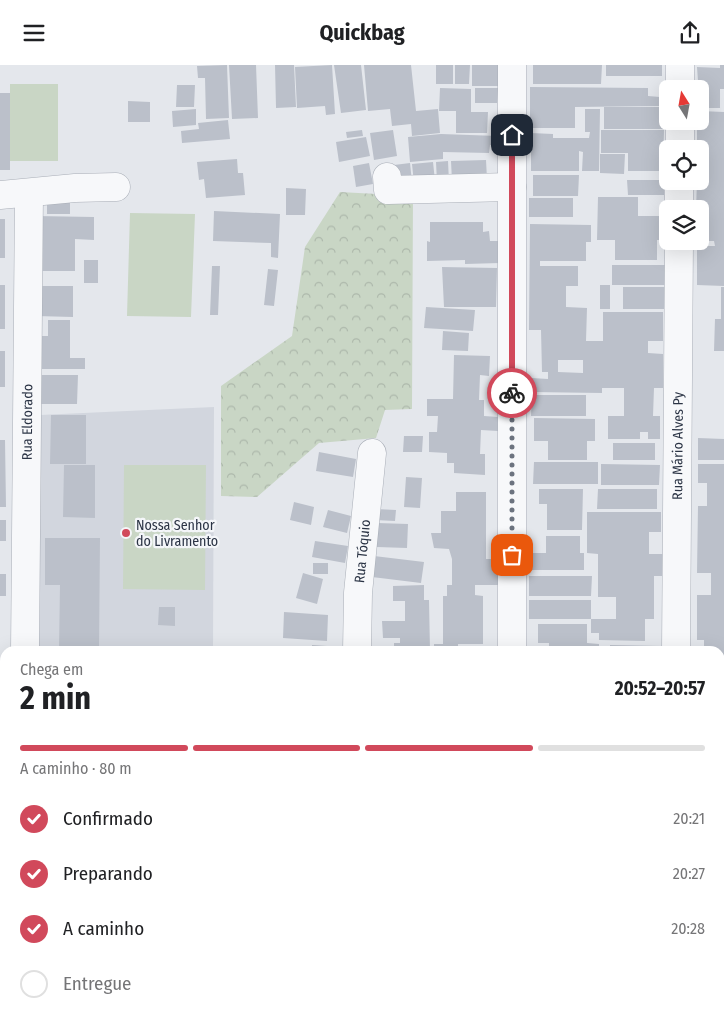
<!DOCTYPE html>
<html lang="pt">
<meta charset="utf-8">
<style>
:root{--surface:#fff;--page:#f6f6f6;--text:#202124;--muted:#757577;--line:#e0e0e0;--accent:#d1495b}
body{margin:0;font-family:"Fira Sans Condensed",sans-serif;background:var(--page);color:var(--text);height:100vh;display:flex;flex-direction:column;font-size:19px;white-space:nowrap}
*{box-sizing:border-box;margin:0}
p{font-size:16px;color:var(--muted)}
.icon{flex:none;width:28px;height:28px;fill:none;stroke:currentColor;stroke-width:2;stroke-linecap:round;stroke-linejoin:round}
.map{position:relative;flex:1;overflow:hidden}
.details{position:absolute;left:0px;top:581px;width:725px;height:376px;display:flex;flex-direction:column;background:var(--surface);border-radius:15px 15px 0 0;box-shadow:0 5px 20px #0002}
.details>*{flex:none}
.needle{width:32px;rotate:349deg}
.buttons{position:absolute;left:659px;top:15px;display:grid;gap:10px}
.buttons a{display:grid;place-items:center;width:50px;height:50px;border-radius:8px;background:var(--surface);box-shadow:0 5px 20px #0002;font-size:25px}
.pin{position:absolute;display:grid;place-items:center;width:42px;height:42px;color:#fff;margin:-21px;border-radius:10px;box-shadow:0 2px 8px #0006}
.courier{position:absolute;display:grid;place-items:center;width:50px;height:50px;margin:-25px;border:4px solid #d1495b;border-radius:50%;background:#fff;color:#222;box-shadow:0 1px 6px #0007}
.summary em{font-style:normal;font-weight:700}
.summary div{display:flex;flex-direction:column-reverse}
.summary{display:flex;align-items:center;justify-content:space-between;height:85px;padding:0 20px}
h1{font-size:32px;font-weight:700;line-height:38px}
.bar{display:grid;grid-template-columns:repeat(4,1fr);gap:8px 5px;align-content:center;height:60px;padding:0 20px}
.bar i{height:6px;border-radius:4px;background:var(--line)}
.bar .current{background:var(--accent)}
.bar p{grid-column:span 4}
ol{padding:0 20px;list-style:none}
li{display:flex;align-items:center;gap:15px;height:55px}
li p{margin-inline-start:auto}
li .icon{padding:5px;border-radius:50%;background:var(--accent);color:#fff;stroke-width:4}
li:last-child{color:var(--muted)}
li i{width:28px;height:28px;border:2px solid var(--line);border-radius:50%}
header{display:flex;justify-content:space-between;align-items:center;height:65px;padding:0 20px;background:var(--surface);font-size:22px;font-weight:700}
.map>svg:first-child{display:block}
.built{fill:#d2d6de}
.grass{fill:#c9d6c5}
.forest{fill:url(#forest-crowns)}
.building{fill:#bbc0ca;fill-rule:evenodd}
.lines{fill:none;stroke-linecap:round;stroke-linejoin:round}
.minor-casing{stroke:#a9aeb7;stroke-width:29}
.minor{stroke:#f7f8fa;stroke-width:28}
.done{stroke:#6c737f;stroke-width:5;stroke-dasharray:0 9}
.route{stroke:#d1495b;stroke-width:6}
.poi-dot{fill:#d1495b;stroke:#f4f6f9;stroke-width:2}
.labels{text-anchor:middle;stroke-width:4.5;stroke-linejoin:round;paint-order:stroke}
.street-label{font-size:14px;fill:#2b3445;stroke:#f4f6f9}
.poi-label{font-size:14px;fill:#2b3445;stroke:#f4f6f9;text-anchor:start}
</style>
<header><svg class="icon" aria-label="menu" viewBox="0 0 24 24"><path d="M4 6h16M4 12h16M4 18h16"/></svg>Quickbag<svg class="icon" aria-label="share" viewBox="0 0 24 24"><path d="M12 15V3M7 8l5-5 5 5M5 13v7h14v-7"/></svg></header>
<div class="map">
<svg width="724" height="957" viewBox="0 0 724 957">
<defs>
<pattern id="forest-crowns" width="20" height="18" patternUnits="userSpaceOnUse" patternTransform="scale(1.25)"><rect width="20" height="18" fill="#c9d6c5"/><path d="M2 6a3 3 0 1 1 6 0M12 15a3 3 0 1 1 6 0" fill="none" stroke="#adb8ab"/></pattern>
</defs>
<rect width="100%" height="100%" fill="#e4e7ec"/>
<path class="built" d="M214,342L213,586H37L40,350Z"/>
<path class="grass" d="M10,19H58V96H10Z
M130,148L195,149L191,252L127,251Z
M124,400H206L205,525L123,524Z"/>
<path class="forest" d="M340,127L413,131L412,344L385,345L376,373L319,378L257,432L221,431V321L292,271L305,182Z"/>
<path class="building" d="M227,0L229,53L206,54L205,13H198L197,1Z
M229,0H256L258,53L232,54Z
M275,0H294L296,42L276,43Z
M332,0L335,49L326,50L325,41L297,43L295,2Z
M334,0H361L366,45L341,48Z
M364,0H411L416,46L438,44L440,68L412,71L411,59L392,61L390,44L368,46Z
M436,0H453V19H436Z
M455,0H470L469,19H455Z
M472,0H499V21H472Z
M533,0H602L601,19H533Z
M606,0H662V11H606Z
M720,0H724V24H720V43H700L697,2L720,3Z
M177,20H195L194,42H176Z
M530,22L648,23V31L660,32V41L575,42V63H530Z
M440,23L471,24V47H488L487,68H456V46H439Z
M475,23H498L497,38H475Z
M0,28H10V105H0Z
M128,36L150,37V57H128Z
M604,42H664V64H604Z
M196,44V60L173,62L172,46Z
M585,44H600L599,106H582L583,87L579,86V106H531V68L553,69V73H589L590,67H585Z
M700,46L724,47V221L697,220V181H715L714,176H700V144H696L697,116H700V84H697V56H700Z
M228,55L230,74L182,78L181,66L199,64L198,58Z
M362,65L363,71L347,73L346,67Z
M393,65L397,91L374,95L370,68Z
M601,65H664L663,106H628V88H601Z
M441,69L498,71L497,80H490L489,88L443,87V94L410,97L408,72Z
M366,72L370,91L339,97L336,77Z
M600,89H625L624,109L600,108Z
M237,94L238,108H243L245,130L206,133L204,114L199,115L197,97Z
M486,95L487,114L452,116L451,96Z
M448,96L449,117H437L436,97Z
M433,97L435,116L414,118L412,99Z
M369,98L373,119L356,122L353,101Z
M410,98L412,117L396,119L394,100Z
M533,110H579L578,131H533Z
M627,115H664V130H628Z
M286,123L306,124L305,150H286Z
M47,131L70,132V149H47Z
M598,132H638V151H667L666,175H657V195H615V175H597Z
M529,133H573V152H529Z
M214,146L280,149L278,193L271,192V178L213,176Z
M35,151L94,152V175L75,174V206H35Z
M0,154H5V193H0Z
M430,157H483V167L489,166L490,176H499L500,198L465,199V195L427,196V176L430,177Z
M530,159L591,160V177H586V196H540V201H578V221H566V242L587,243L586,276H603V247H663V276H648V288L663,289V323H654L653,351H660V374H648V367H640V374H608V351H624V323H602V328L531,327L532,313L548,314V307H542L541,265H529ZM558,295H583V308L558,307Z
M84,195H98V218H84Z
M612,200H670L669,220H612Z
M212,201H220L218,250H210Z
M442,202L497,203L496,242H444Z
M268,204L278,205L274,241L264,240Z
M0,220H5V264H0Z
M600,220H610V244H600Z
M36,221H73V252L36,251Z
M623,222H666L665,244H623Z
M721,222H724V286H714L715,254H721Z
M426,242L475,245L473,266L424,263Z
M48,255H70V293H85V304H36V271H48Z
M443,266L469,268L468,286L442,285Z
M0,286H5V322H0Z
M454,290L490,291L489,311L480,310L479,335H484V351L498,352V366L481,365L480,389H485V410L454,408V398H447V388L429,387V367H437L438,351H427V334H453Z
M40,310H78L77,339H40Z
M532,330H586V351H531Z
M51,350H86V399H50Z
M534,353L595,354V376H587V395H548V376H534Z
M404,371H423L422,387H403Z
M698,373L724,374V395H698Z
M0,375H5L6,442H0Z
M613,378H655V395H613Z
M319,387L356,394L353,412L316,406Z
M534,397H598V419H533Z
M601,399L660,400L659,420H601Z
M698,399H724V598H720V586H704V575H697V530H711V508H697L698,441H707V418H698Z
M64,400H95V453L63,452Z
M406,412L422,413L420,443L404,442Z
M539,424H583L582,465H547V439H539Z
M598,424H657V444H597Z
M456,427H486V494H500V520H475V530L483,531V579H458V586H434V579H443V531H447V520H452V494L449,484L434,483L431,468H441V446H456Z
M294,437L314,442L311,460L290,455Z
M376,444L396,445L395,456L375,455Z
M328,445L351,451L347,468L323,462Z
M587,447H661V467H649V489H663L662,511H654V554H645V576L599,575V568H591V554H616V532H598V489L587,488Z
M0,455H6V476H0Z
M377,458L408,459L407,483L377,482Z
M546,471H580V488H584V505H526V488H546Z
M45,473H100L99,586H59L60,520H45Z
M315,476L348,481L345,498L312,492Z
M374,491L424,497L421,518L372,512Z
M313,498H328V509H313Z
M303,508L323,514L317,539L296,533Z
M0,509H6V531H0Z
M529,511H592L591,531H529Z
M424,520V535H429L430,586H394V578H400V573H383L382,556H405V536H393V521Z
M529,535H591V554H529Z
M159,542H175V561L158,560Z
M284,547L328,550L327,576L283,573Z
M538,559H587V578L599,579V586H549V578H538Z
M312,580L342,582V586H312Z
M610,580L662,581V586H610Z
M720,620H724V732H720Z
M0,642H5V754H0Z
M720,754H724V783H720Z"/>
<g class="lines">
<defs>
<g id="minor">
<path d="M680,24V0"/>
<path d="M680,84V56"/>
<path d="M387,112L388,125L512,122"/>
<path d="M0,130L75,123L116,122"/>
<path d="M679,144V116"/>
<path id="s1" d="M25,586L29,128"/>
<path id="s2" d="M357,586L358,528L372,388"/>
<path d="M512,586V0"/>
<path id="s3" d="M676,586L679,176"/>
<path d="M0,797H5"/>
<path d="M720,799H724"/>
<path d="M25,952V957"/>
<path d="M188,952V957"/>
<path d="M676,952V957"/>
<path d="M354,957V952"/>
<path d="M511,957V952"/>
</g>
</defs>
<use href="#minor" class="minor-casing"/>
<use href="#minor" class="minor"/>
</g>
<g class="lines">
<path class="done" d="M512,328V490"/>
<path class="route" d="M512,328V70"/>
</g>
<circle class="poi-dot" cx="126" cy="468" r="5"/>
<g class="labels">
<g class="street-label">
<text dy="5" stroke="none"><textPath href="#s1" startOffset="229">Rua Eldorado</textPath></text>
<text dy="5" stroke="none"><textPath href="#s3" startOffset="205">Rua Mário Alves Py</textPath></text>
<text dy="5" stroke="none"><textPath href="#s2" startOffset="100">Rua Tóquio</textPath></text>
</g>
<g class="poi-label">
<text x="136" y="465">Nossa Senhor<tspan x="136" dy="16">do Livramento</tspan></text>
</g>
</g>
</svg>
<div class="buttons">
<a><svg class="needle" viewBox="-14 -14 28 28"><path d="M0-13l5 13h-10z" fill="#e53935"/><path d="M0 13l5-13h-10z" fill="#757577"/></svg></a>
<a><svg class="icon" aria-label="locate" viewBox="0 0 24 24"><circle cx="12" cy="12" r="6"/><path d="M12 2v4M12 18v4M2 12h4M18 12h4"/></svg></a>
<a><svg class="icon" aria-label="layers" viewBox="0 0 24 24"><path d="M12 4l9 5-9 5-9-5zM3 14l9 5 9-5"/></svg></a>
</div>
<div class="pin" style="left:512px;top:490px;background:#ea580c"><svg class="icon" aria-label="bag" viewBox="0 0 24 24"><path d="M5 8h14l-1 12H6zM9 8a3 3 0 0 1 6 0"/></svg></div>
<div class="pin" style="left:512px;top:70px;background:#1f2937"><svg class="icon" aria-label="home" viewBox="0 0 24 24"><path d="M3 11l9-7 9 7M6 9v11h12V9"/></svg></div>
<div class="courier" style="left:512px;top:328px"><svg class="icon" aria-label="bike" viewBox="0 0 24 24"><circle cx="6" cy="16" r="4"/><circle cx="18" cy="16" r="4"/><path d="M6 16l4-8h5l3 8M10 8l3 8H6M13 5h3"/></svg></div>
<section class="details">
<div class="summary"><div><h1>2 min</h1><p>Chega em</p></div><em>20:52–20:57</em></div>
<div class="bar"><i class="current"></i><i class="current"></i><i class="current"></i><i></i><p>A caminho · 80 m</p></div>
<ol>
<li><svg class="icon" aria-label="check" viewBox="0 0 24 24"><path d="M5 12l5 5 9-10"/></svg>Confirmado<p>20:21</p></li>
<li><svg class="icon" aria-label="check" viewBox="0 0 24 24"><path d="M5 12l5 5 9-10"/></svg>Preparando<p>20:27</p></li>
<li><svg class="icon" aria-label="check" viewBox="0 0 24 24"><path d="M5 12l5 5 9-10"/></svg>A caminho<p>20:28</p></li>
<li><i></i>Entregue</li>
</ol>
</section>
</div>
